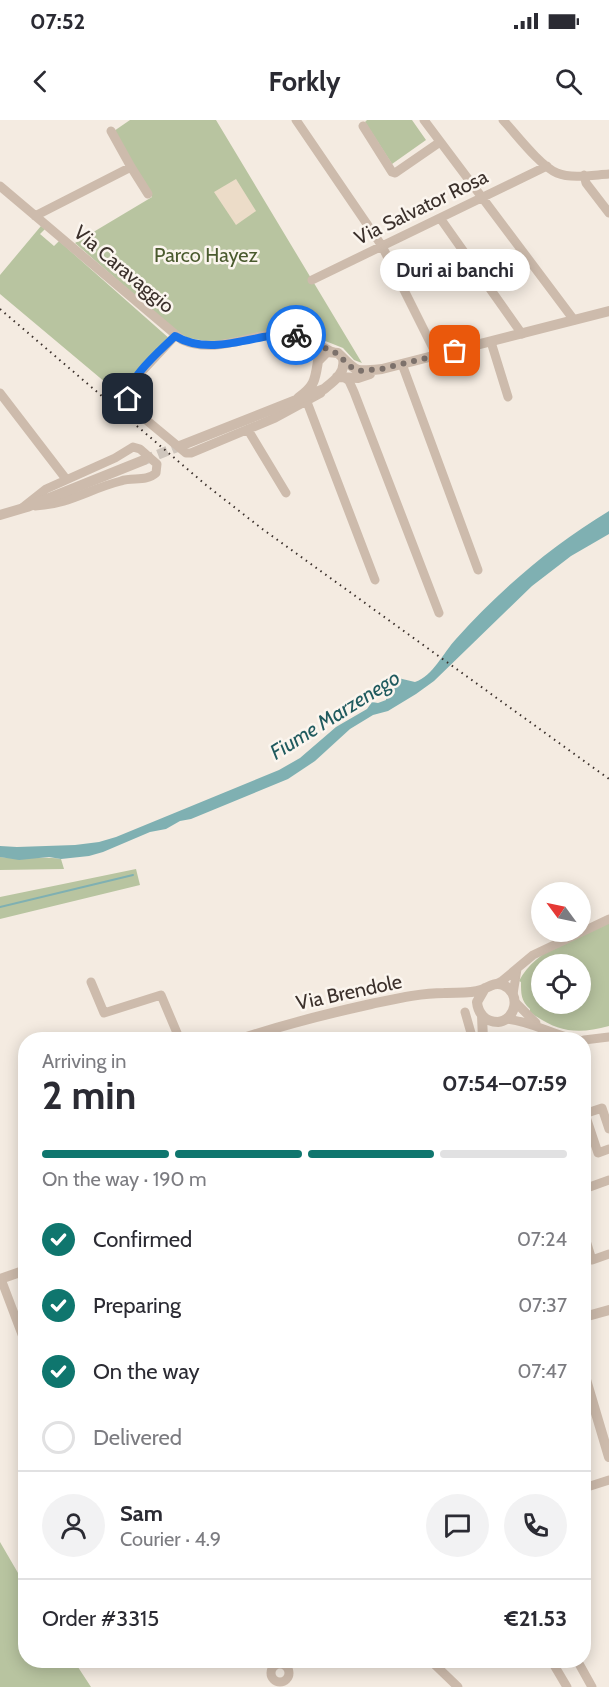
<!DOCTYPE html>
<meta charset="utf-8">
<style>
:root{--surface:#fff;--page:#f2f2f3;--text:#2b2b33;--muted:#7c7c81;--line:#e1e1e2;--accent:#0f766e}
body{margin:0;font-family:Cabin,sans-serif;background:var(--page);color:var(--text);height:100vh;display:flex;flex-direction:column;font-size:22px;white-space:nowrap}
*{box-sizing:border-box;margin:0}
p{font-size:20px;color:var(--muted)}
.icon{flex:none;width:33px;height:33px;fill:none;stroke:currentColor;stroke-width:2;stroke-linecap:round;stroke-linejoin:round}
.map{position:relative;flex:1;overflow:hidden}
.drawer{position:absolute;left:18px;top:912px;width:573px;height:636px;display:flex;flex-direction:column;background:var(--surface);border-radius:24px;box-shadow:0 3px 15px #0003}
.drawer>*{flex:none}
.needle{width:39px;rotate:303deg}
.buttons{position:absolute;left:531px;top:762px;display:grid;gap:12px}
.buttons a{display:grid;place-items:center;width:60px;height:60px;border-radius:50%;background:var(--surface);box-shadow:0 3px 15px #0003;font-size:30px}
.pin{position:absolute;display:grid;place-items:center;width:51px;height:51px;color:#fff;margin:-26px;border-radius:12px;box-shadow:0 3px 9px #0006}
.courier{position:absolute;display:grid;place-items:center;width:60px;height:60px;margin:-30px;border:4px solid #1a73e8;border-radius:50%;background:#fff;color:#222;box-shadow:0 2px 8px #0007}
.bubble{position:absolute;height:42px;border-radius:21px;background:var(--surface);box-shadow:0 3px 15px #0003;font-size:20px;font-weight:700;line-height:42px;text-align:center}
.summary em{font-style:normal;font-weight:700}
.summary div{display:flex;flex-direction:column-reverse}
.summary{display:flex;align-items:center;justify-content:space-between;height:102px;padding:0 24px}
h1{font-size:39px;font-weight:700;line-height:45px}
.bar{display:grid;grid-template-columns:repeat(4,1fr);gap:9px 6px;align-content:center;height:72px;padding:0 24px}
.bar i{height:8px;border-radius:4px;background:var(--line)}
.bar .selected{background:var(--accent)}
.bar p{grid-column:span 4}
.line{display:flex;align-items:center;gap:15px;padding:0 24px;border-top:2px solid var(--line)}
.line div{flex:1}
.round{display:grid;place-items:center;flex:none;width:63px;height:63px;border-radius:32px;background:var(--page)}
ol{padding:0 24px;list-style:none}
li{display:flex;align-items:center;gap:18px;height:66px}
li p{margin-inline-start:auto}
li .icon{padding:6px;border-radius:50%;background:var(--accent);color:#fff;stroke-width:4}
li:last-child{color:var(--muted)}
li i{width:33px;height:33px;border:3px solid var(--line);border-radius:50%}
.status{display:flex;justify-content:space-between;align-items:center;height:42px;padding:0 30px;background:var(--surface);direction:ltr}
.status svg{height:16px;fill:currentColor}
header{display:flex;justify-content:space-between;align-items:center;height:78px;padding:0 24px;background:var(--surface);font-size:27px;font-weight:700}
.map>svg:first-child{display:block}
.green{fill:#b8c4a0;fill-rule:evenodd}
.plaza{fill:#ecdcc8}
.water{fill:#7fb0b2}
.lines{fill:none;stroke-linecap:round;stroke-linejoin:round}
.stream{stroke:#7fb0b2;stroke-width:2}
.tertiary-tunnel{stroke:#cfc6bd;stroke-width:10;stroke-dasharray:10 5;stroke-linecap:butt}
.minor{stroke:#cdbbac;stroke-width:9}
.tertiary{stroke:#cdbbac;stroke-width:10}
.rail{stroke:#3b302b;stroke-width:2;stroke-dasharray:1.5 4.5;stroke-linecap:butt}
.done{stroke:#7c716b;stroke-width:6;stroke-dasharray:0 10.8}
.route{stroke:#1a73e8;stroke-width:8}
.labels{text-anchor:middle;stroke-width:5;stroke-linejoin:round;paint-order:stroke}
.street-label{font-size:20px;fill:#3b302b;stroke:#fbf5ee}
.park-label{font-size:20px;fill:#4a5a2e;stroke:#fbf5ee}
.water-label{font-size:21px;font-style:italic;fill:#1f5a5e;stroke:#fbf5ee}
</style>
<div class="status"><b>07:52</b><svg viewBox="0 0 49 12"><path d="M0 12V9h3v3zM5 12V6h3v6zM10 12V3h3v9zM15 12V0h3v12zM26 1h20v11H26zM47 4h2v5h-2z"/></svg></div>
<header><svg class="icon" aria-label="back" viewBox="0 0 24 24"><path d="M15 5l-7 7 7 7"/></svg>Forkly<svg class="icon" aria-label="search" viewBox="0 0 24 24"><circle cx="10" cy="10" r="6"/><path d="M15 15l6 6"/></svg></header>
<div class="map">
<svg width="609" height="1567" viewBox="0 0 609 1567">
<rect width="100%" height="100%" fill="#f4ebe1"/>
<path class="green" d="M130,0H216L362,243L354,240L343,228L295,209L278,210L212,222L188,218L177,212L75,123L152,77L114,11Z
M367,0H412L426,20L392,44L365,2Z
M41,106L45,109L40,114L54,126L59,121L171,220L118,273L0,174V155Z
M0,737C21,740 41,736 61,739L64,749L0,750Z
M136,749L140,765L0,799V777Z
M609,802V906C577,915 557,912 530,892V889C521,881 521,874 521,862L519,861C537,828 576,817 609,802ZM542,844H580V884H542Z
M0,1422L25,1465L26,1540L74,1541L91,1567H0Z"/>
<path class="plaza" d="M236,59L256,91L236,105L214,72Z"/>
<path class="water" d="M609,391V414L571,436L532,466L434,561L416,574L388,591L373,595L350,609L315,641L288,659L191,699L180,701L166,709L150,712L103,732L89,736L61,739L49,737L19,740L0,737V726L17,727L75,725L99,722L116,717L279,650L300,638L336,607L367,589L372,582L378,583L386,580C389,569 386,564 398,558L415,562C433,556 443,533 456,519C501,469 551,426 609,391Z"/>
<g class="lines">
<path class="stream" d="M0,787L133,755"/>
<path class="tertiary-tunnel" d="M144,340L180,326"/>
<path class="minor" d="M296,0L382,126L437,236
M424,0L574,200
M503,0C516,14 540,46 557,53C572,59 593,55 609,54
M363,6L392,52L395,53L440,22
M131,47L148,74
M584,55L586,63L609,93
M0,66L182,220C217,236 255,211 290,213C304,214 319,226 333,232
M35,96L131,47L111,11
M440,98L522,214
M312,160L547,46
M427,166L472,143
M175,216L134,260L127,275L133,289L186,333H191L275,298L321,273
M491,222L508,277
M402,244L478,450
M344,257L349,261L354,272L439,493
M0,273L66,359
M307,282L375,460
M248,310L286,373
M22,388L46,369L115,338L133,327L140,329L157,344L156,353C146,362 133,357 121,361C89,369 70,384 35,386
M91,862L104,893L161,875L180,920
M496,864L502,861L533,835L609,799
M513,874L517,849
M515,882L536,903
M465,892L473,920
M506,899C532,901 554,916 579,920
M584,920L609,917
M584,994L602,988L609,1009
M585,994L598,1033L609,1029
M584,1069L609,1060
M584,1114L592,1140L609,1134
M1,1159L26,1225
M584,1368L609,1360
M349,1540V1541
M430,1540L458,1567
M551,1540L567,1567
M577,1540L592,1567
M271 1553a9 9 0 1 1 18 0a9 9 0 1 1-18 0Z"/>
<path class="tertiary" d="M337,257L358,258L370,254
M298,278C315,266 315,260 318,241L327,232L338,233C358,252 353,252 382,249L609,191
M180,326L324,269C334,261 346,253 343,239
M0,395L27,387L144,340
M482,895L483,920
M238,920C282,905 326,894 371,884C395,879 420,873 444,873C456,872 470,874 481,870C489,867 494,862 503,865C521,872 517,900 498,902C485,902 478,893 477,882L485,868
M0,1159L26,1150
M584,1197L609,1190
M584,1253L609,1337"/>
<path class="rail" d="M0,189L206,365L261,408L609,659"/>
</g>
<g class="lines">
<path class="done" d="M296,215L338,234L349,246L359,251L381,249L455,231"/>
<path class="route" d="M128,279C126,259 161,230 175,216C202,232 234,223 263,217C275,215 285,212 296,215"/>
</g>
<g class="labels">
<g class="street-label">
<text transform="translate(421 87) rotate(-26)" y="7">Via Salvator Rosa</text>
<text transform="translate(124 149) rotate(40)" y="7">Via Caravaggio</text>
<text transform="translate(349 872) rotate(-12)" y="7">Via Brendole</text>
</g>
<g class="park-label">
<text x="206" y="142">Parco Hayez</text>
</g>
<g class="water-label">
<text transform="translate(335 595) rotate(-32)" y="7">Fiume Marzenego</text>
</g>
</g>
</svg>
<div class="buttons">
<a><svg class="needle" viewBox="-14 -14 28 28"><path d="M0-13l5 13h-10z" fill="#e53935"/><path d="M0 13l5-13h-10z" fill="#7c7c81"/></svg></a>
<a><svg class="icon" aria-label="locate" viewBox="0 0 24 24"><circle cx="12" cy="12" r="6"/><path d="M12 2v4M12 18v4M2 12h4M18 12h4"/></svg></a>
</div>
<div class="pin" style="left:455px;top:231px;background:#ea580c"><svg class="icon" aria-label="bag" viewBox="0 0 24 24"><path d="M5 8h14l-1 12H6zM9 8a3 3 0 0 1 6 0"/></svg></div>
<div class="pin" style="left:128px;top:279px;background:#1f2937"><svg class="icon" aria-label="home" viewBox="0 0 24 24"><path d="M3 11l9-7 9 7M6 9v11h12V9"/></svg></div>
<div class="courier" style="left:296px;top:215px"><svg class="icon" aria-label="bike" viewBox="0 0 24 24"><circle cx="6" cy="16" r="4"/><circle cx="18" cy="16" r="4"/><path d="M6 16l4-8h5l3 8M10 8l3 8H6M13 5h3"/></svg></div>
<div class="bubble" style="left:380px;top:129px;width:150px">Duri ai banchi</div>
<section class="drawer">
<div class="summary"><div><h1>2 min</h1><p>Arriving in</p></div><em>07:54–07:59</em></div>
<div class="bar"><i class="selected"></i><i class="selected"></i><i class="selected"></i><i></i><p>On the way · 190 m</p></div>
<ol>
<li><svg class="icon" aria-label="check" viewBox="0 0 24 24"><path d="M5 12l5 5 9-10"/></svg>Confirmed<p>07:24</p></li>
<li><svg class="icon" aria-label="check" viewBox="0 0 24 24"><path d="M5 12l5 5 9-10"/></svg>Preparing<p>07:37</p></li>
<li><svg class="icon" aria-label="check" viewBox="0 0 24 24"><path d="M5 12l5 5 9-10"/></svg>On the way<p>07:47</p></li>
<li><i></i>Delivered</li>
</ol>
<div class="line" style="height:108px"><a class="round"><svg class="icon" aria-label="person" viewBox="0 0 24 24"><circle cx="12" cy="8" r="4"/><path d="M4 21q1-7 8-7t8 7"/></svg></a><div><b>Sam</b><p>Courier · 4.9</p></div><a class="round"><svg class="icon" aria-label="chat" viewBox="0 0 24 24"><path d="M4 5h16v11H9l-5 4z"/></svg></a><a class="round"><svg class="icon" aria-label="phone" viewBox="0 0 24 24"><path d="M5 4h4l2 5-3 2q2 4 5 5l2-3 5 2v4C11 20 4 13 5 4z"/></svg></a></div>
<div class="line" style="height:78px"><div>Order #3315</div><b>€21.53</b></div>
</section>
</div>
